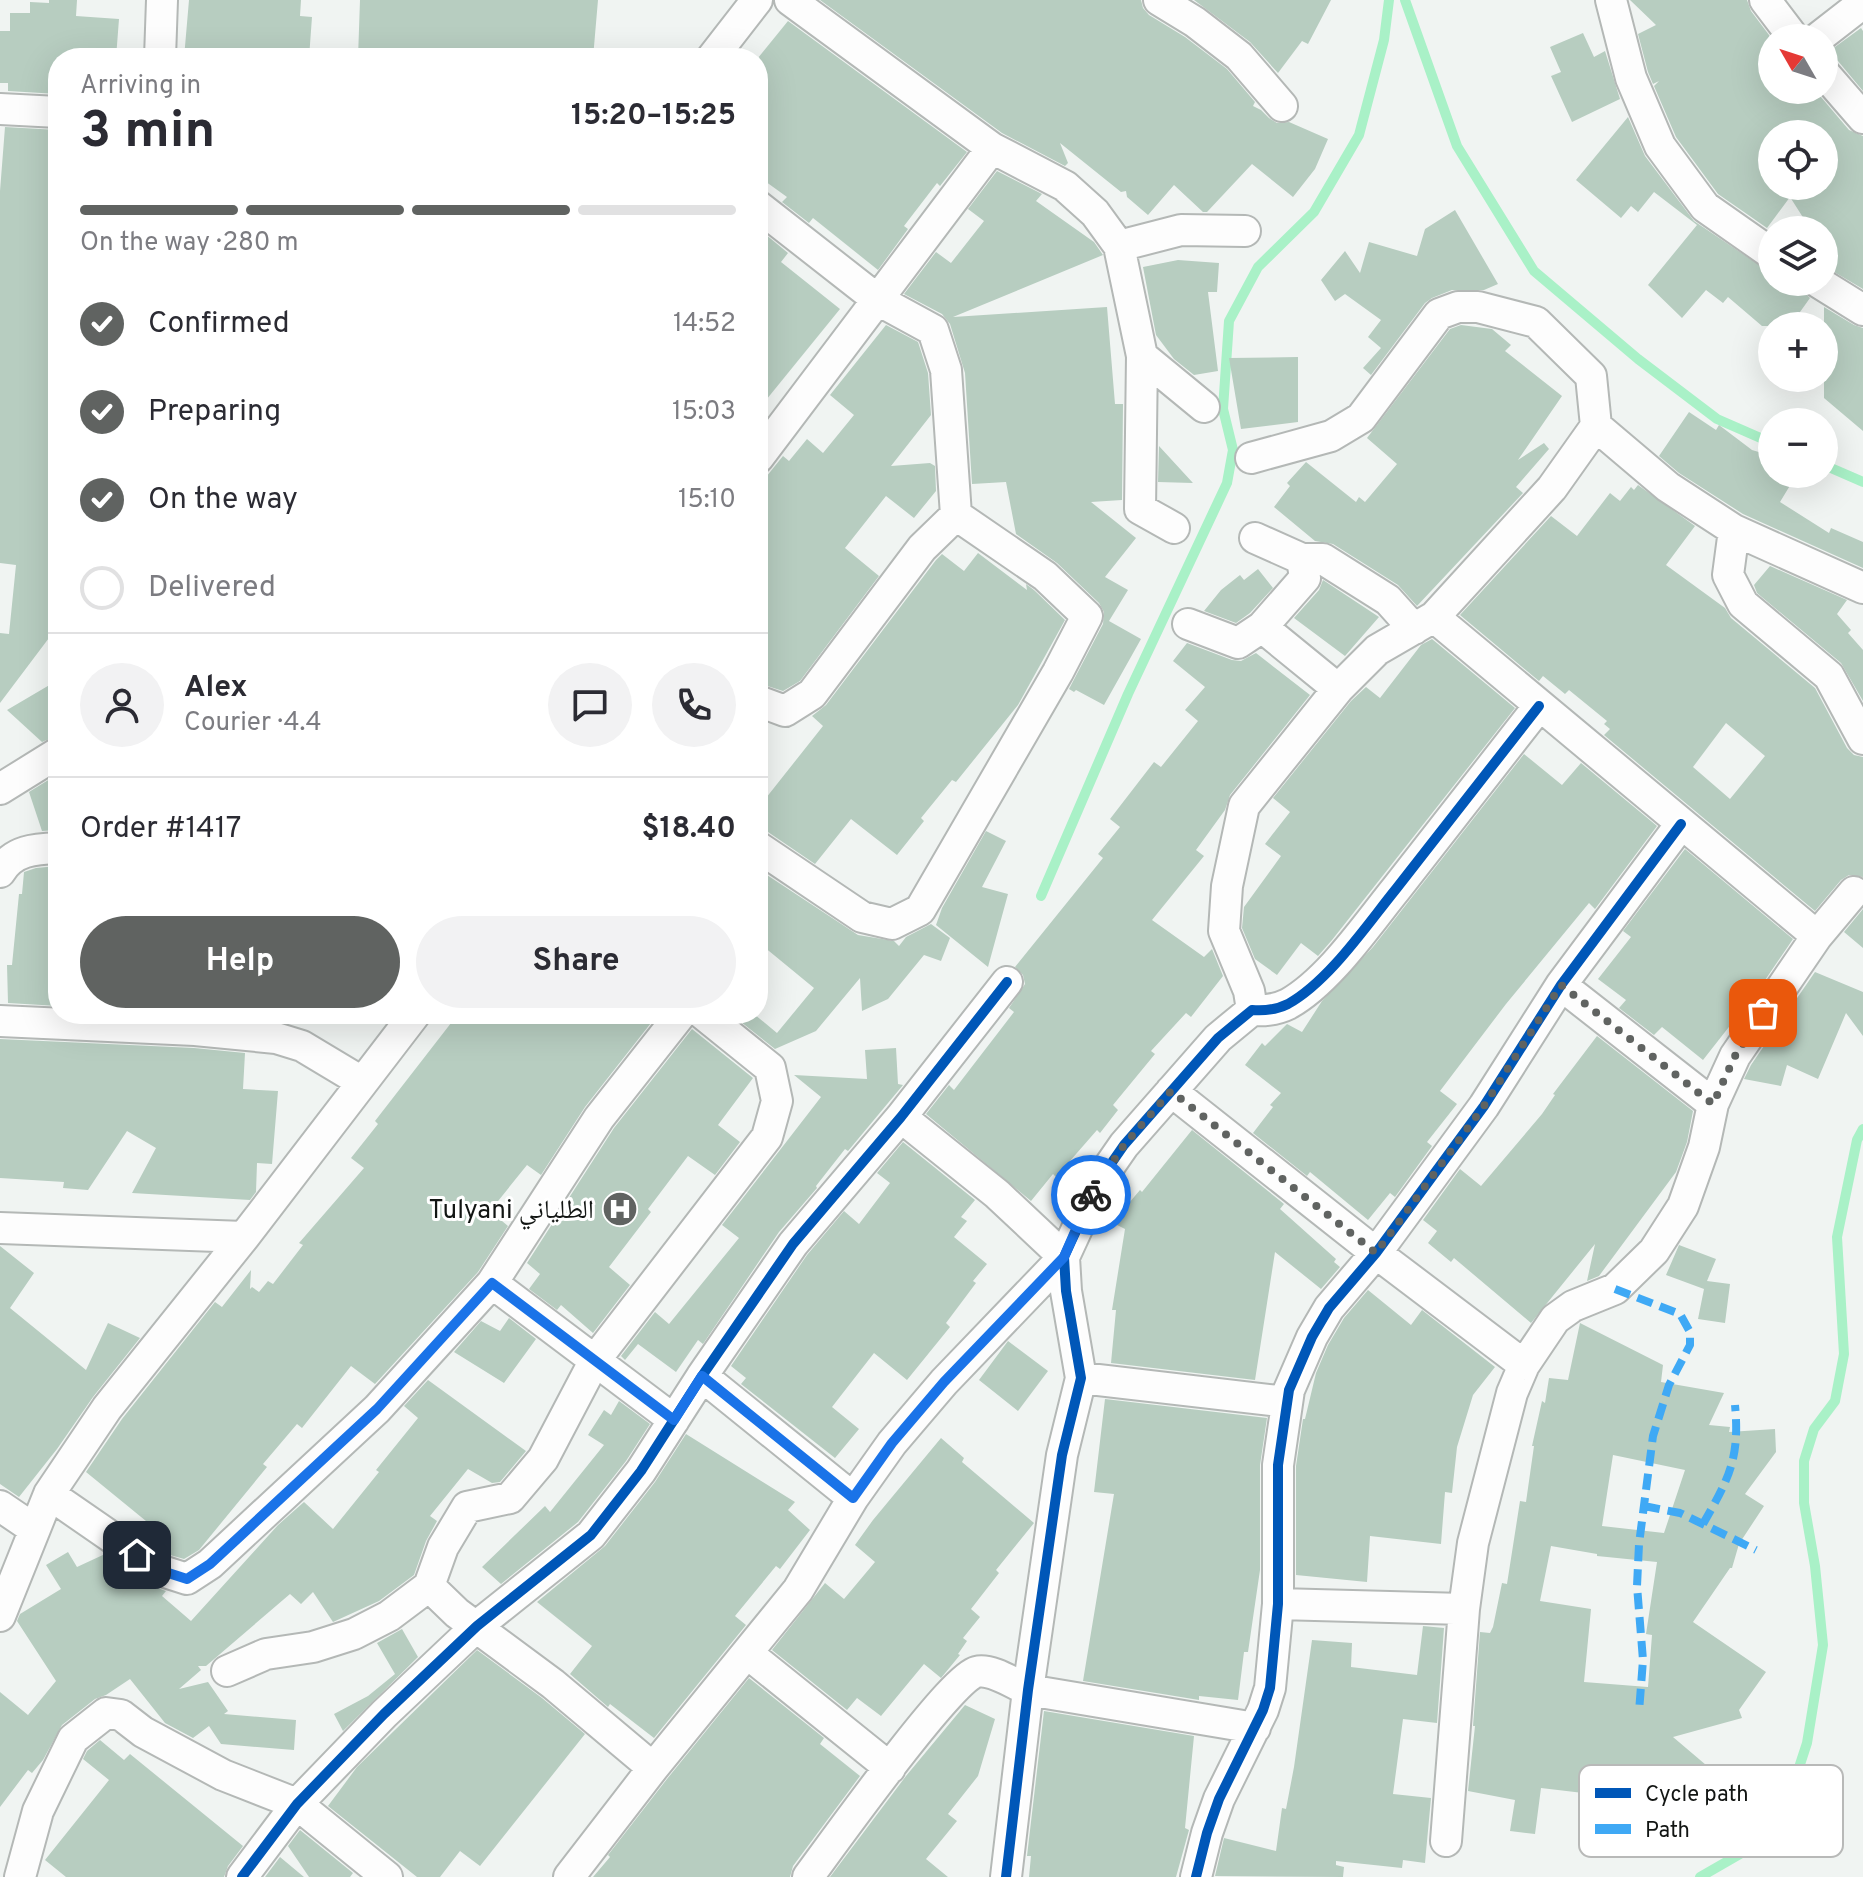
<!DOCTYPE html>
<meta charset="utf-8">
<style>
:root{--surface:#fff;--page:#f2f2f3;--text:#2b2b33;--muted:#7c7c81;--line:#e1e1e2;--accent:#606361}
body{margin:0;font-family:Overpass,"Noto Naskh Arabic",sans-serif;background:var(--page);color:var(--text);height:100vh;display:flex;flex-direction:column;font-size:30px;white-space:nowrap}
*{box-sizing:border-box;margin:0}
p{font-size:26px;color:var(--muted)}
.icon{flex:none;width:44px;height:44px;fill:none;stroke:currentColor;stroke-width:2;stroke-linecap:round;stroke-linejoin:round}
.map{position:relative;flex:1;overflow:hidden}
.side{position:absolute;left:48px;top:48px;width:720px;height:976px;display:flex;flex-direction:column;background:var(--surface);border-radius:32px;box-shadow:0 8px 32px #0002}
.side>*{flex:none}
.needle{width:52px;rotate:309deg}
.fabs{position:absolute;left:1758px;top:24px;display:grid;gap:16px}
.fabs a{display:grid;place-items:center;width:80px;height:80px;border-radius:50%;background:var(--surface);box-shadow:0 8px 32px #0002;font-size:40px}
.pin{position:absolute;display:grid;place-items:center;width:68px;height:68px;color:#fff;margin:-34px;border-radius:16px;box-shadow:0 4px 12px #0006}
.courier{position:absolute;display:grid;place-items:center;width:80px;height:80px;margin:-40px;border:6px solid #1a73e8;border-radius:50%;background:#fff;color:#222;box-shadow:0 2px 10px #0007}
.summary em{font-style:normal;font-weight:700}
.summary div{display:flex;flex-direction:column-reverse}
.summary{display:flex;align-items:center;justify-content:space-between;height:136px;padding:0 32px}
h1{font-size:52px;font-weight:700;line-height:60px}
.bar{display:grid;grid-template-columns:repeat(4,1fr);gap:12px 8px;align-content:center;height:96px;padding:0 32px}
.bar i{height:10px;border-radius:6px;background:var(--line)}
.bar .selected{background:var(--accent)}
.bar p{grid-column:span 4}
.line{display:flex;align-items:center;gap:20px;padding:0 32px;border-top:2px solid var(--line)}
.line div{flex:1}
.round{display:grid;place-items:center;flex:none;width:84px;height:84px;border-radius:42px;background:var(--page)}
ol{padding:0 32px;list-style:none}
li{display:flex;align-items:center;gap:24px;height:88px}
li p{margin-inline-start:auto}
li .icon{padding:8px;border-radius:50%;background:var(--accent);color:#fff;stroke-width:4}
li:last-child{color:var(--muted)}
li i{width:44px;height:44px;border:4px solid var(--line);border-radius:50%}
.cta{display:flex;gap:16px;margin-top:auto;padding:16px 32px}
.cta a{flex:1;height:92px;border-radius:48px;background:var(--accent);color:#fff;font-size:32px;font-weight:700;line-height:92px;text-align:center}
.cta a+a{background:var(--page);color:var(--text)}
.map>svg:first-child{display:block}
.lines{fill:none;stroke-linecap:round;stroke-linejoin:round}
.stream{stroke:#a9f1c7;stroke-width:10}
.building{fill:#b7cdc0;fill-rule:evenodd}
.street-casing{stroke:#b4b8b6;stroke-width:34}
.street{stroke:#fdfdfd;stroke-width:30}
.quiet{stroke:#3fa9f5;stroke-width:8;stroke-dasharray:16 8;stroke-linecap:butt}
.cycleway-casing{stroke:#fff;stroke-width:15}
.cycleway{stroke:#0057b8;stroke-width:10}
.done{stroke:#606361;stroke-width:8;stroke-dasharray:0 14.4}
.route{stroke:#1a73e8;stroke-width:10}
.labels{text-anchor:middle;stroke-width:6;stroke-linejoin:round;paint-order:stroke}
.poi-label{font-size:26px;fill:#121513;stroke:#fff;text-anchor:end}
.key{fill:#fff;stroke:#b8b9b8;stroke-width:2}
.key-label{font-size:22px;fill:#121513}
</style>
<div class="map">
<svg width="1863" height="1877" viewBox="0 0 1863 1877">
<rect width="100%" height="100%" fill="#f0f4f2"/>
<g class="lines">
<path class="stream" d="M1405,0L1457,146L1534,271L1638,359L1717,419L1772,443
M1824,465L1863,482
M1041,896L1128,694L1227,483L1233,450L1223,409L1229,321L1258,267L1314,212L1359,135L1384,40L1389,0
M1700,1877L1747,1850L1790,1795L1807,1743L1823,1645L1815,1566L1804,1503V1461L1814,1429L1835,1401L1844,1354L1837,1237L1857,1140L1863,1129"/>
</g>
<path class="building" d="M49,0H77L76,16L119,19L116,58H58V94L8,91V83H0V31H10V13H30V2L49,3Z
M189,0H301L300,16L312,17L309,58H184Z
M360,0H598L593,58H358Z
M820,0H1141L1143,8L1149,15L1185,37L1227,69L1255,102L1253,106L1261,110L1269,118L1277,123L1289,122L1328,139L1315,169L1293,197L1252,164L1207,212H1203L1174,185L1148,215L1127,197L1126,191L1121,192L1060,143L1068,163L1065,166L1002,133Z
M1194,0H1331L1308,44L1302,41L1278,73L1250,42Z
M1630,0H1747L1751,11L1772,39V90H1815L1849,130L1863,136V289L1824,266V230H1811L1790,197L1767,228L1718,194L1676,137L1654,86L1659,81L1653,84L1648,72L1638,34L1656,25ZM1772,134H1824V186H1772Z
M788,21L967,152L940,186L937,183L904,226L908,229L878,270L813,218L809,223L782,202L787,197L758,176V58Z
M1861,28L1863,31V91L1838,61L1824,55Z
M1583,33L1594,57L1605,51L1620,99L1572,122L1551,76L1561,72L1550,47Z
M1628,117L1645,156L1694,221L1768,271L1772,275V282H1800L1803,291L1810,298L1790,326H1762L1728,297L1723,303L1706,290L1682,318L1648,285L1697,225L1654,192L1638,212L1631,206L1621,218L1576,180Z
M5,127L58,130V345L51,450H58V626L0,703V633L9,634L16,565L0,563V191Z
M997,171L1042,194L1036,201L1094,242L1103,255L953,317L1107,307L1115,404H1123L1122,500L1091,502L1136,538L1105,577L1128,590L1109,621L1141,639L1104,705L1076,690L1074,692L1069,689L1103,624L1104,612L1099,603L1057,563L1016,534L1006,482L972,484L965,373L950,324L942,314L904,294L936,252L951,263L984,221L968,209Z
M1455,210L1498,284L1484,290H1452L1432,298L1425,303L1371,375L1363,368L1381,348L1368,337L1381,320L1345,294L1335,301L1321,280L1345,251L1360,273L1369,242L1417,256L1425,229Z
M759,229L788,253L781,262L840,309L758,410Z
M1178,260L1219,263L1217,292H1208L1218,371L1194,375L1174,359L1156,335L1143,267Z
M1824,307L1854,325L1863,328V431L1824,398Z
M886,325L918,342L928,373L931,415L891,466L930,463L935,466L936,491L914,518L886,496L845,548L879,576L800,681L783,691L758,683V487L783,456L789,461L807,439L823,453L854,415L830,395Z
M1461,325L1492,329L1511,345L1505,351L1562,396L1518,460L1544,443L1549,449L1516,487L1523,493L1417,606L1398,585L1333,544L1315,541L1274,507L1290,486L1287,483L1306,462L1356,502L1359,497L1365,502L1397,464L1367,438L1450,329Z
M1298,357V422L1241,429L1229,358Z
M1689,412L1716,430L1719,425L1752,450L1772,456V474H1797L1780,502L1829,533L1831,528L1863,542V568L1743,514L1679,473L1659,456Z
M1159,446L1193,483L1158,482Z
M1638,485L1695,526L1666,565L1725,608L1731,618L1815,688L1847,748L1854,755L1863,757V877L1849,875L1841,880L1815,911L1604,735L1610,729L1604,724L1607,721L1569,690L1565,694L1543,676L1539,681L1460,615L1551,516L1577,536L1610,493L1620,501L1631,487L1634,490ZM1726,723L1765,756L1730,799L1693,767Z
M978,553L1027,590L1026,584L1034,590L1065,620L1018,705L956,782L952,780L921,818L924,821L897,855L851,819L815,864L768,832L758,829V808L823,726L812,716L826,705L936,560L942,554L964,571Z
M1770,566L1847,600L1837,614L1851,630L1848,633L1863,650V701L1841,663L1757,593L1754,585Z
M1258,569L1273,588L1250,613L1236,623L1204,611L1221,590L1240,575L1244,580Z
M1323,580L1379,617L1345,656L1294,618L1319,590Z
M1432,639L1515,708L1332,940L1318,956L1301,943L1277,975L1255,959L1242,928L1244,907L1281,856L1265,844L1290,812L1273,798L1351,701L1366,687L1380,698L1421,645Z
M1187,643L1232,660L1241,661L1256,653L1310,695L1230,795L1225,810L1196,850L1204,856L1152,920L1204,957L1212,949L1223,976L1191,1017L1186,1013L1151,1051L1155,1054L1113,1105L1118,1110L1100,1133L1097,1130L1056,1177L1053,1174L1031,1201L926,1114L949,1085L954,1090L1014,1012L1009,1008L1025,984L1023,975L1015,967L1103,858L1098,854L1120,827L1110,819L1154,762L1161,767L1198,721L1185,710L1205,687L1173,661Z
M58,680V735L42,742L7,710Z
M1524,754L1562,785L1581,763L1657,826L1595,909L1589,903L1506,1004L1440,1091L1457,1104L1427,1142L1432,1146L1395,1197L1390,1193L1368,1220L1310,1172L1307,1176L1253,1133L1273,1107L1270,1105L1281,1093L1245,1065L1262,1043L1265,1046L1287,1024L1302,1032L1322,1001L1373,947Z
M58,774V830L42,831L29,792Z
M986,831L1006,841L982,887L1008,894L988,967L936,925L942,908Z
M1685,849L1793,939L1761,986L1703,1060L1662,1027L1654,1035L1619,1008L1626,1000L1598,979L1631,937L1623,931Z
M58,866V1006L8,1003L7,965H12L19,894H22L24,872L36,868Z
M758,869L858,935L894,941L899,946L906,937L931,924L950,938L941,961L924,955L888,999L862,1011L860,978L816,1031L775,1049L736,1018L739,1014H754L777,1033L814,988L758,942Z
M1863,909V948L1844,932Z
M1815,972L1863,992V1036L1846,1013L1818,1079L1787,1065L1781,1086L1744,1079L1751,1065Z
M458,1014H658L585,1107L541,1175L527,1165L490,1211L508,1226L478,1272L375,1384L351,1366L302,1428L297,1424L263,1464L267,1467L199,1550L184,1559L167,1554L143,1537L157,1530L86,1472L122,1419L215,1302L222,1307L251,1270L250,1289L252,1287L259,1292L268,1281L273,1284L303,1245L299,1243L364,1168L351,1158L378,1124L375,1121Z
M692,1029L753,1078L718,1125L740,1142L715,1175L688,1156L648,1209L651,1212L609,1267L630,1285L593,1333L561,1305L557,1310L529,1289L540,1274L527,1263L614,1128Z
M1597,1036L1693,1111L1687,1142L1676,1172L1599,1276L1587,1281L1595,1244L1531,1323L1454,1258L1451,1262L1428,1243L1437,1231L1423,1220L1460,1169L1481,1186L1542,1114L1555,1095L1553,1094Z
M0,1039L194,1048L245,1053L243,1089L278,1091L272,1164L257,1163L256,1192L250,1200L132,1193L156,1148L127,1131L88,1190L63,1188L64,1182L0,1178Z
M896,1048L898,1084L903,1085L848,1151L845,1149L816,1186L817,1188L779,1232L703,1344L698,1340L676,1372L638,1344L625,1360L621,1356L655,1312L669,1324L739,1238L722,1225L821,1097L794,1075L867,1079L865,1050Z
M1192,1130L1284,1204L1280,1209L1336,1259L1334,1262L1340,1267L1321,1289L1275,1252L1255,1380L1111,1363L1116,1310H1112L1125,1229L1117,1225L1123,1210L1140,1190L1142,1192Z
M903,1142L975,1200L961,1217L967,1221L954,1237L987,1264L973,1281L976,1283L946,1323L950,1327L907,1380L874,1353L832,1407L859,1429L835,1458L741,1384L746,1378L731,1366L807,1255L844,1211L859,1224L890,1183L877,1173Z
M1679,1245L1716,1259L1707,1281L1730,1284L1725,1323L1698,1319L1704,1289L1666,1275Z
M0,1246L34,1273L10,1308L86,1370L108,1323L140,1338L93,1397L57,1449L19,1497L0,1484Z
M1368,1290L1411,1325L1422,1310L1495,1367L1473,1395L1457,1447L1452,1493L1445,1492L1441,1544L1370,1536L1367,1582L1296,1575V1466L1303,1419H1305L1316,1373L1328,1345L1344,1318Z
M509,1318L536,1339L504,1383L454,1352L481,1321L500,1331Z
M1580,1323L1663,1365L1661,1382L1724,1393L1709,1425L1730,1427L1729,1432L1775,1429L1776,1452L1745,1494L1764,1506L1739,1544L1732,1568H1730L1693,1622L1766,1672L1739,1710L1742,1718L1673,1737L1752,1804L1728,1824L1716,1810L1680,1852L1617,1797L1541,1788L1535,1834L1510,1831L1515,1800L1468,1791L1475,1726H1473L1480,1632L1490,1633L1493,1627L1502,1583L1507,1584L1520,1501L1526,1502L1534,1446H1532L1542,1401L1545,1403L1549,1378L1568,1380ZM1613,1455L1685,1470L1664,1533L1602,1526ZM1551,1546L1597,1554V1556L1657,1562L1646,1634L1652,1635L1648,1687L1584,1682L1591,1609L1540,1601Z
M1008,1341L1048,1371L1018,1411L979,1380Z
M428,1380L526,1451L500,1482L492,1483L468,1469L430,1516L437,1521L426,1541L414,1575L379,1601L333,1622L313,1592L301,1604L290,1594L206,1666H198L201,1670L179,1689L208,1682L228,1711L224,1714L296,1720L294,1750L221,1744L209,1726L193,1738L165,1723L130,1679L106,1695L95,1699L62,1725L43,1760L32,1773L28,1770L0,1807V1692L28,1715L56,1681L17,1621L20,1614L61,1589L46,1565L68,1552L77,1567L105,1554L149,1585L166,1591L162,1596L191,1621L278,1525L304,1502L333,1529L379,1472L376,1470L418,1418L404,1406Z
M1105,1399L1267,1418L1260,1465V1570L1248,1652H1244L1238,1700L1199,1696V1700L1083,1681L1114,1494L1094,1492Z
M619,1401L650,1424L626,1461L578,1522L501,1584L482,1567L545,1506L550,1512L604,1445L588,1435L604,1410L611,1415Z
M686,1434L795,1502L788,1510L810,1530L780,1569L776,1566L735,1616L746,1625L654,1738L610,1704L608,1707L570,1674L592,1646L537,1602L605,1546L655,1482Z
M941,1438L964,1458L962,1462L1034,1523L996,1570L999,1573L971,1609L980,1617L963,1638L967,1641L958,1654L960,1655L941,1678L924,1664L881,1716L857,1698L847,1710L772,1650L825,1583L844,1599L875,1562L855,1545L873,1520Z
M1423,1626L1444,1628L1437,1723L1403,1719L1393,1794L1431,1798L1425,1863L1403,1860L1402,1868L1336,1861V1865L1344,1867L1343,1877L1215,1876L1224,1838L1276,1851L1282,1808L1286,1809L1294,1767L1312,1640L1352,1643L1351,1667L1417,1675Z
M402,1629L418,1657L343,1731L334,1714L368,1696L395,1674L377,1643Z
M477,1650L542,1698L585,1734L480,1866L460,1851L440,1877H417L328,1806L357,1767Z
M749,1678L824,1738L820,1744L860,1776L793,1866L790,1877H593L610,1857L608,1855L667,1779Z
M965,1705L995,1719L978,1776L948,1814L957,1821L926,1859L948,1877H830L906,1776Z
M1044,1711L1194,1736L1185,1828L1189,1830L1176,1877H1029L1031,1856H1027Z
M100,1740L124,1760L130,1754L243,1846L228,1866L224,1877H66L45,1860L109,1780L83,1759L87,1751Z
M300,1830L353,1873L350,1877H309L288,1846Z
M280,1857L304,1877H265Z"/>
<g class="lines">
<defs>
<path id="street" d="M790,0L992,148L1065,186L1095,213L1119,246L1142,356L1140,509L1174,528
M1159,0L1195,22L1239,56L1282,106
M1611,0L1631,78L1660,146L1705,207L1772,254
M1765,0L1794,38
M1818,38L1863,3
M160,58L162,0
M712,58L757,0
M1824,73L1863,118
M0,109L58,112
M758,206L878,300L933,330L946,370L956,515L1045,576L1087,616L1058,672L920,910L892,924L862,917L758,847
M1119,246L1181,230L1245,231
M1818,282L1863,310
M1142,356L1204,407
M1596,426L1668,487L1734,530L1863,588
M758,458L992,148
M1251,458L1331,436L1361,418L1439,314L1458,307H1478L1536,322L1591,376L1596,426L1552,488L1434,617L1377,650L1338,689L1244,806L1227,886L1224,931L1249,991L1252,1010
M1734,530L1728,575L1743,604L1829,676L1863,739
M1255,538L1302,559L1305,578L1262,627
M1302,559H1323L1388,600L1414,629
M1434,617L1817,936
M1188,624L1238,643L1262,627L1338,689
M758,701L785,711L812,694L922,548L956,515
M0,789L58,753
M0,872C13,850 35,849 58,848
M1561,985L1713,1104
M0,1021L195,1030L276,1038L302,1046L362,1082
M1171,1091L1376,1253L1524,1365
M0,1228L244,1237
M492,1283L674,1420
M702,1376L853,1498
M1081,1378L1287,1402
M49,1494L159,1570L187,1579L210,1564L377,1409L492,1283L599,1118L681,1014
M0,1506L34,1529
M429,1586L457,1613L553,1684L653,1768
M1278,1604L1464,1609L1473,1543L1512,1393L1524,1365L1555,1319L1573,1306L1615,1289L1654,1251L1683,1206L1704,1147L1713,1104L1735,1056L1817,936L1854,892
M0,1616L49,1494L107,1408L244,1237L415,1014
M747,1653L890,1768
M227,1671L266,1654L313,1647L354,1634L389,1616L429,1586L443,1547L467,1507L510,1498L543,1459L595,1360L767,1137L777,1101L770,1068L703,1014
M1446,1841L1464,1609
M20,1877L38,1811L73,1739L106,1713L121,1715L143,1732L223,1775L297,1804L387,1877
M242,1877L297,1804L384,1714L477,1626L591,1535L641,1471L702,1376L793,1244L901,1117L1007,982
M569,1877L653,1768L798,1590L853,1498L892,1443L944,1382L1064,1257L997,1194L901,1117
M808,1877C831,1846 951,1678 976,1672C992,1668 1014,1684 1028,1690L1255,1728
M1006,1877L1028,1690L1062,1455L1081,1378L1066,1291L1064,1257L1099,1181L1124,1145L1218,1038L1252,1010C1265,1011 1276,1010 1288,1004C1329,981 1366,926 1396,889C1444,828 1492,767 1539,706
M1196,1877L1207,1833L1219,1799L1263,1710L1270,1688L1278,1604V1465L1289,1390L1312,1337L1329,1308L1376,1253L1484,1106L1561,985L1681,824"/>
</defs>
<use href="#street" class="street-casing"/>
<use href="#street" class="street"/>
<path class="quiet" d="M1615,1289L1680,1314L1690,1332V1345L1669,1385L1653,1436L1639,1544L1637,1586L1643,1660L1639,1712
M1644,1506L1680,1513L1756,1550
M1703,1524C1729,1478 1740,1459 1735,1405"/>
<defs>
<path id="cycleway" d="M242,1877L297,1804L384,1714L477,1626L591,1535L641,1471L702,1376L793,1244L901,1117L1007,982
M1006,1877L1028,1690L1062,1455L1081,1378L1066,1291L1064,1257L1099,1181L1124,1145L1218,1038L1252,1010C1265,1011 1276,1010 1288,1004C1329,981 1366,926 1396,889C1444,828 1492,767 1539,706
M1196,1877L1207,1833L1219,1799L1263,1710L1270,1688L1278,1604V1465L1289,1390L1312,1337L1329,1308L1376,1253L1484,1106L1561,985L1681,824"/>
</defs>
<use href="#cycleway" class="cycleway-casing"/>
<use href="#cycleway" class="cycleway"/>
</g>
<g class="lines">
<path class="done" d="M1091,1195L1124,1145L1171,1091L1376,1253L1484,1106L1561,985L1713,1104L1735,1056L1763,1013"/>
<path class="route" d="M137,1555L159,1570L187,1579L210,1564L377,1409L492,1283L674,1420L702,1376L853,1498L892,1443L944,1382L1064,1257L1091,1195"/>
</g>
<defs>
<symbol id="hospital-disc" viewBox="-11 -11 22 22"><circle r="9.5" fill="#606361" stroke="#fff"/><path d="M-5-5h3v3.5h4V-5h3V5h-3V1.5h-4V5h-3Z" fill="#fff"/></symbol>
</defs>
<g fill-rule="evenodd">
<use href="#hospital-disc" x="600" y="1189" width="40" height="40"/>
</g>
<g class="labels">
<g class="poi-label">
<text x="594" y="1218">Tulyani الطلياني</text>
</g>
</g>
<rect x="1579" y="1765" width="264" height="92" rx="12" class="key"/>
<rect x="1595" y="1788" width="36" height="10" fill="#0057b8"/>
<rect x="1595" y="1824" width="36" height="10" fill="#3fa9f5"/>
<g class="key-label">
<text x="1645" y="1801">Cycle path</text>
<text x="1645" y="1837">Path</text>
</g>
</svg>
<div class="fabs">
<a><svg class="needle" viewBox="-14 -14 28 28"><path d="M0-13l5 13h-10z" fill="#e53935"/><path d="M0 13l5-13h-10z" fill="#7c7c81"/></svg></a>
<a><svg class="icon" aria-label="locate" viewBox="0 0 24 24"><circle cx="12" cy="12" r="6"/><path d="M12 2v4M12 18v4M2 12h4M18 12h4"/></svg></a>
<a><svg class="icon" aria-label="layers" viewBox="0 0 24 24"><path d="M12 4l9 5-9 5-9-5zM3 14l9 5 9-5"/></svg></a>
<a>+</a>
<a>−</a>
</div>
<div class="pin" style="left:1763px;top:1013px;background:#ea580c"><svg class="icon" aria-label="bag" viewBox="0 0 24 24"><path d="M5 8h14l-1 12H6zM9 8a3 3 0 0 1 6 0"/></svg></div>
<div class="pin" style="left:137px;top:1555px;background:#1f2937"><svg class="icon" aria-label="home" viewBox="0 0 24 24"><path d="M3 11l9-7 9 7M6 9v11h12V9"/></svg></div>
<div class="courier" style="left:1091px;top:1195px"><svg class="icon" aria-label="bike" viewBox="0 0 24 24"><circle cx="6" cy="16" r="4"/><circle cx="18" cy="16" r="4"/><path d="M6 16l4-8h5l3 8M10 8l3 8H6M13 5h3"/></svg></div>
<section class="side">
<div class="summary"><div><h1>3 min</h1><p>Arriving in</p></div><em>15:20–15:25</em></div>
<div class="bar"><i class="selected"></i><i class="selected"></i><i class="selected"></i><i></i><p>On the way · 280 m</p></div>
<ol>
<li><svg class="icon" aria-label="check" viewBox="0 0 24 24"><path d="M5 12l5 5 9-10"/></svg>Confirmed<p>14:52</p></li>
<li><svg class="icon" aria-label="check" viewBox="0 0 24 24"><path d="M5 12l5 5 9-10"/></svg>Preparing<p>15:03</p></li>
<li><svg class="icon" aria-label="check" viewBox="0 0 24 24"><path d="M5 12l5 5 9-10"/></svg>On the way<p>15:10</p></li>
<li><i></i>Delivered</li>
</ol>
<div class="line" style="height:144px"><a class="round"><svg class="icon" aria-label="person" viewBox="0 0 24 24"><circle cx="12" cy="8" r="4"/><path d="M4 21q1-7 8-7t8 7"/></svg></a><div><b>Alex</b><p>Courier · 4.4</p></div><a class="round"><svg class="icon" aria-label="chat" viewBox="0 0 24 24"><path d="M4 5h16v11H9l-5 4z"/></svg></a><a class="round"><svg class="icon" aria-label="phone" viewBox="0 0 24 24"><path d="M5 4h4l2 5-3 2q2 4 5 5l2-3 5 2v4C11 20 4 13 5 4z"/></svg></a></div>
<div class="line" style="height:104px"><div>Order #1417</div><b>$18.40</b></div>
<div class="cta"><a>Help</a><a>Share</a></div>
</section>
</div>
